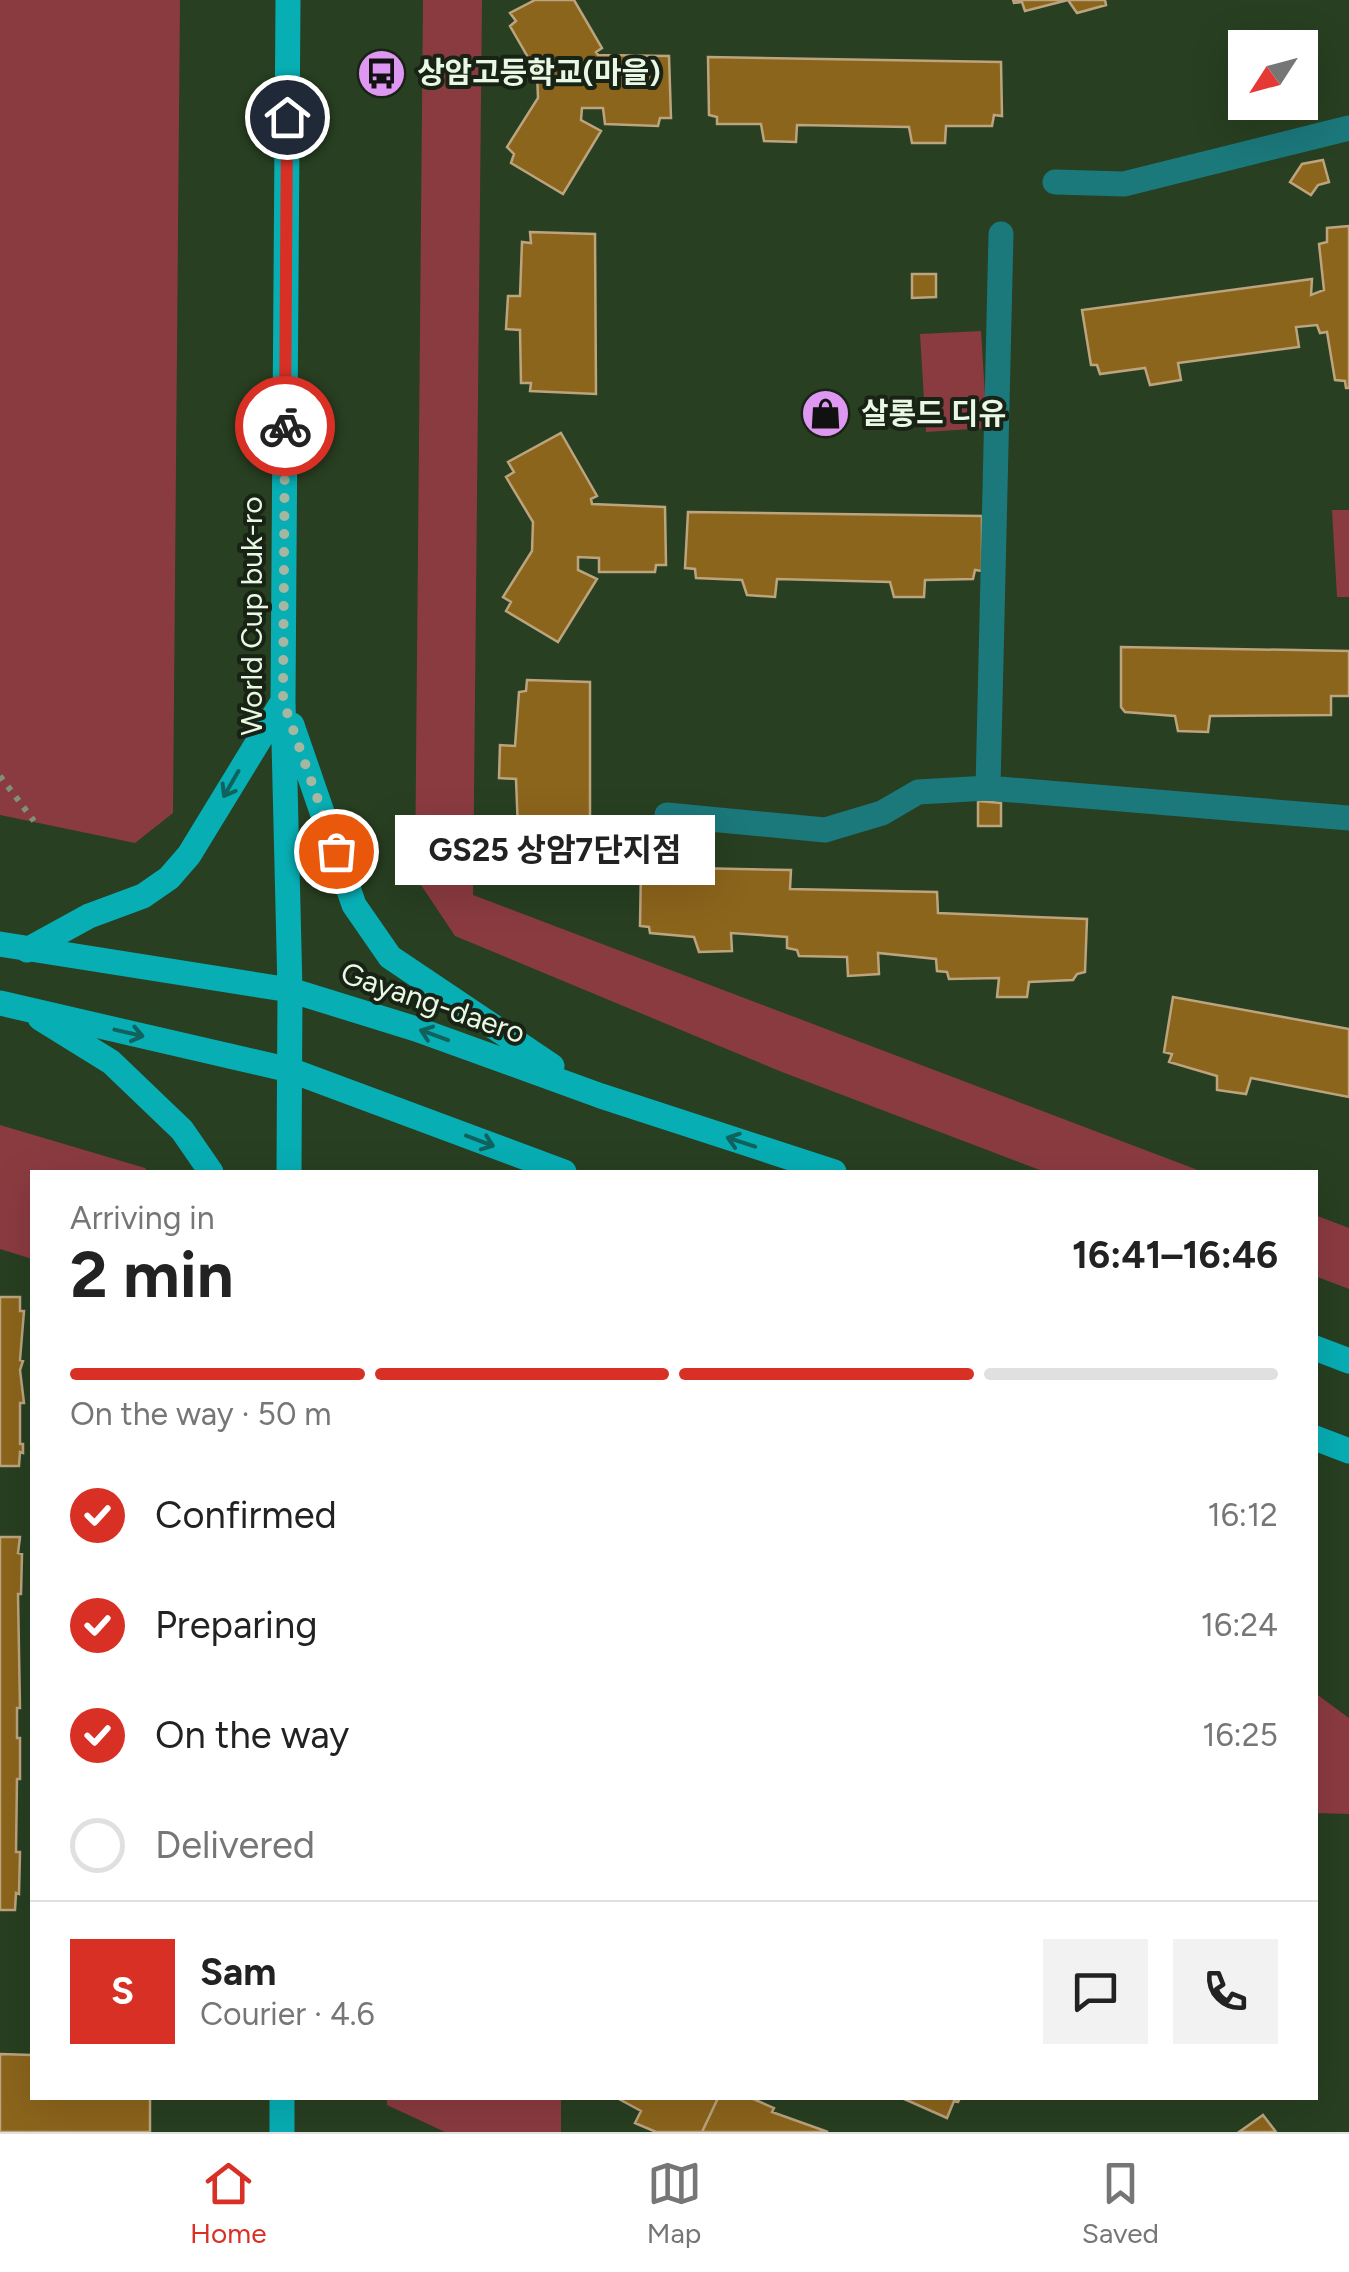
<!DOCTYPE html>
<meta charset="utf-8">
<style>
:root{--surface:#fff;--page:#f2f2f2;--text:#222;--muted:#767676;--line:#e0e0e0;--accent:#d93025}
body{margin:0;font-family:Figtree,"Noto Sans KR",sans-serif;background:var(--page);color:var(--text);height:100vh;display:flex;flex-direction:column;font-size:38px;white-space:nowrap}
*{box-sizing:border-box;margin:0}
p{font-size:32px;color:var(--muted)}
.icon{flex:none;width:55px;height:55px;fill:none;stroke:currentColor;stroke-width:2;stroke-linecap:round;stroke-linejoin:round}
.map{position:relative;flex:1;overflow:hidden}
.drawer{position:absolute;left:30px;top:1170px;width:1288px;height:930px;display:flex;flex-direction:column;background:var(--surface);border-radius:0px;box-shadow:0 10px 40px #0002}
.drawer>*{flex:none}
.needle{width:65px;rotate:234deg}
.buttons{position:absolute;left:1228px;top:30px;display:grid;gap:20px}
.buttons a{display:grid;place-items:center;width:90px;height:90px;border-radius:0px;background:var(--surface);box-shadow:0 10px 40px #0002;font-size:50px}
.pin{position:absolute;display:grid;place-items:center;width:85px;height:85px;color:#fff;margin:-42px;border:5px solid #fff;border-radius:50%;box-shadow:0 2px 10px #0007}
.courier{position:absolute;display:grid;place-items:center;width:100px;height:100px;margin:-50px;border:8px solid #d93025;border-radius:50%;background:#fff;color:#222;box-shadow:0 2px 12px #0007}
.bubble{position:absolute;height:70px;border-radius:0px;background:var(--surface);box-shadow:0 10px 40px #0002;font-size:32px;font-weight:700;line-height:70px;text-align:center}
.headline em{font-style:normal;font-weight:700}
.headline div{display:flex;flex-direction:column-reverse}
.headline{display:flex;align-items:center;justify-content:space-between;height:170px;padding:0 40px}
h1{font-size:65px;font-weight:700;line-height:75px}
.bar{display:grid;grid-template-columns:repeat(4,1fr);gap:15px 10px;align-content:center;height:120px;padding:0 40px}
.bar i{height:12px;border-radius:8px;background:var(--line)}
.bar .active{background:var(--accent)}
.bar p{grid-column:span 4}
.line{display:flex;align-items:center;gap:25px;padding:0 40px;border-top:2px solid var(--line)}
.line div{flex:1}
.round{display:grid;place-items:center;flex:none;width:105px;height:105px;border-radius:0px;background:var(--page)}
ol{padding:0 40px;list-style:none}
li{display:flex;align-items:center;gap:30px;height:110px}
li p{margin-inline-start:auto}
li .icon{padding:10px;border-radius:50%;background:var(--accent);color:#fff;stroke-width:4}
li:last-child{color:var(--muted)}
li i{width:55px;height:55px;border:5px solid var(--line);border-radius:50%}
.tabs{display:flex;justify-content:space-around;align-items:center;height:140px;border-top:2px solid var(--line);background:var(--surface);font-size:28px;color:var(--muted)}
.tabs a{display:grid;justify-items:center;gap:5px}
.tabs .active{color:var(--accent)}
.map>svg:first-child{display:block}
.green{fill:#8a3b40}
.building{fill:#8c651c;stroke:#bca47e;stroke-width:2.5}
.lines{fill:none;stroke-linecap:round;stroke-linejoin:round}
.path{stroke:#7e9278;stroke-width:6;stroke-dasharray:5 8;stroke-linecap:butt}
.minor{stroke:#1b787b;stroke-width:25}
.major{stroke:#07aeb4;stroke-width:25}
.oneway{stroke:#10625d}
.done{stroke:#a5b7a0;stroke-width:10;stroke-dasharray:0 18}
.route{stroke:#d93025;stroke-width:12}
.labels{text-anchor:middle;stroke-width:8;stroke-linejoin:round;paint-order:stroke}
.poi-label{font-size:30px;font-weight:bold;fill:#e9f8e5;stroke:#182315;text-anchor:start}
.street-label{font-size:30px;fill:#e9f8e5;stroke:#182315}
</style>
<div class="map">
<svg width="1349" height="2132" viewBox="0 0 1349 2132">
<rect width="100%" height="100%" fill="#283f21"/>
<path class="green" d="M0,0H180L173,813L135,843L0,815Z
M423,0H482L473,895L1203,1172H1045L782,1072L455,936L415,876Z
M981,331L987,428L926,432L920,334Z
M1332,510H1349V597H1337Z
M0,1125L145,1168L148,1172H32V1259L0,1249Z
M1315,1215L1349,1228V1289L1315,1276Z
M1315,1693L1349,1718V1814L1315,1813Z
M387,2098H561V2132H445L387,2105Z"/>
<path class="building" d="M535,0H574L602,48L596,52L598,55L669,56L671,118H660L658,126L605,124L603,108H582L581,120L601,131L563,194L511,163L514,154L507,147L538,98L537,73L510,26L516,21L510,13Z
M1013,0H1105L1106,5L1077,13L1068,0L1025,11L1022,2L1014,3Z
M708,57L1001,62L1002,116L994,115L992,126H946L945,143H912L909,127L797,125L796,142L764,141L761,124H717V117L709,115Z
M1323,160L1329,182L1318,185L1311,195L1290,182L1302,164Z
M1349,226V388H1346L1345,381L1335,380L1327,332L1320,333L1317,325L1296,327L1299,347L1178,363L1181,380L1150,385L1145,368L1100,374L1097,365H1091L1082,310L1312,279L1311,295L1324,290L1319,244L1327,242V228Z
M530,232L595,234L596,394L530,391L531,383H521L520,330L506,329L508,296H520L522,242L531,243Z
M912,274H936V297L912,298Z
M561,433L597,496L591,499L592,504L665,507L666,565H656L655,572H599V558L578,557V570L597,579L558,642L506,611L511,602L503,597L532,551L533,522L506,477L514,472L508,462Z
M688,512L982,516V571L975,570L973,579L925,580L924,597H894L890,582L777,579L775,597L747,595L742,580L696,578L695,569L685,568Z
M1121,647L1349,651V696H1331V715L1210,716L1208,732L1178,731L1175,716L1125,712L1121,707Z
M527,680L590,682V843L525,839V831L518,830L516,779L499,778L500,745L515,746L519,692L526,691Z
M978,801L1001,803V826H978Z
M641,867L791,870L790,889L937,892L938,913L1087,919L1085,972L1077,974L1073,980L1029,982L1027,997H997L999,978L949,979L947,972L937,971L936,959L878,953L879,974L848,976L847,957L799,956L797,950L787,948V937L731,933L732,951L699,952L694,937L650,933L649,927L640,926Z
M1173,997L1349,1029V1097L1251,1078L1246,1094L1217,1090V1076L1169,1062L1172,1054L1164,1052Z
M0,1297H20V1311H24L20,1360L23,1361L20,1370L24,1403H20V1444H23V1453L20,1452L19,1466H0Z
M0,1537H20L18,1553L22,1554L21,1594H18L20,1708H17V1738H20V1779H17L16,1852H20L19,1894L16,1893L15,1910H0Z
M0,2054L32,2055V2098H150V2132H0Z
M617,2098H718L702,2132H656L635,2123L641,2111Z
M718,2098H751L774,2108L772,2112L828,2132H702Z
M902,2098H960L958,2102L954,2101L947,2118Z
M1263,2115L1276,2132H1239Z"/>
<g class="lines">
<path class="path" d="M0,776L34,821"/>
<path class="minor" d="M1055,182L1124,184L1349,128
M988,788L1001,234
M667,815L825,830L882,813L918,792L988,788L1349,818"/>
<path class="major" d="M288,0L283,701L290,990L289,1172
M292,725L354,905L390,957L552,1066
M0,944L290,990L416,1029L601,1096L834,1172
M27,950L89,916L143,896L169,878L189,855L283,701
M0,1003L290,1070L564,1172
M40,1018L111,1062L182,1130L211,1172
M1315,1348L1349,1361
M1315,1438L1349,1451
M282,2132V2098"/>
</g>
<defs><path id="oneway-shaft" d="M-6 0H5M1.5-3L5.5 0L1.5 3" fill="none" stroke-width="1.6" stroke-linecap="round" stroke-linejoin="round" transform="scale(2.5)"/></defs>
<g class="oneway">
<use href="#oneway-shaft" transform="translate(231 784) rotate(120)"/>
<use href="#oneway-shaft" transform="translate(129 1033) rotate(13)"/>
<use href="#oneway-shaft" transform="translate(434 1035) rotate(-160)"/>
<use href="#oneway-shaft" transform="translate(480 1141) rotate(21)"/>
<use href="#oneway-shaft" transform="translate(741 1142) rotate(-162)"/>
</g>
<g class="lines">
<path class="done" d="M285,426L283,701L336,851"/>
<path class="route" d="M285,426L287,117"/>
</g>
<defs>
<symbol id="bus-disc" viewBox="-11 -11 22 22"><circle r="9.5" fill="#de98f2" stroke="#182315"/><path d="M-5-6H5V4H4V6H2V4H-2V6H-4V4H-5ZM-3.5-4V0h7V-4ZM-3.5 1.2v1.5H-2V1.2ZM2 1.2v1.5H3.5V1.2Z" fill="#111"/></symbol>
<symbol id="shop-disc" viewBox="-11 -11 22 22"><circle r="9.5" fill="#de98f2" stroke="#182315"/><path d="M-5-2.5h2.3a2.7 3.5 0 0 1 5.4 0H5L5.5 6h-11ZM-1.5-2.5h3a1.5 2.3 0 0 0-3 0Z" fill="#111"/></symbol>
</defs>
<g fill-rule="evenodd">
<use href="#bus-disc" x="354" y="46" width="55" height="55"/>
<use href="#shop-disc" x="798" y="386" width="55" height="55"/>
</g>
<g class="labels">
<g class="poi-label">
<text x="417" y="83">상암고등학교(마을)</text>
<text x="861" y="424">살롱드 디유</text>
</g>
<g class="street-label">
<text transform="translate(252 616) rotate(-90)" y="10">World Cup buk-ro</text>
<text transform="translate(433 1003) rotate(19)" y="10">Gayang-daero</text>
</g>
</g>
</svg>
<div class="buttons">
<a><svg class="needle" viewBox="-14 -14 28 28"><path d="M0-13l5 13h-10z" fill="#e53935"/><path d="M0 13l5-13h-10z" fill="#767676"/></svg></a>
</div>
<div class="pin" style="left:336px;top:851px;background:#ea580c"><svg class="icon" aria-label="bag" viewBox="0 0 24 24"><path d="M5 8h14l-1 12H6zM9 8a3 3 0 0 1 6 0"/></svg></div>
<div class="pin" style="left:287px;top:117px;background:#1f2937"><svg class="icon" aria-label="home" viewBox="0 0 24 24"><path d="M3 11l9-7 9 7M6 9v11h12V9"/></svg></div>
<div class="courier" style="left:285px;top:426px"><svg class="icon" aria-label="bike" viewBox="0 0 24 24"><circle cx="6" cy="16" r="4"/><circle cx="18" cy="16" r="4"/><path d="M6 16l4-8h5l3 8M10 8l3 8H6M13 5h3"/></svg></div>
<div class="bubble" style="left:395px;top:815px;width:320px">GS25 상암7단지점</div>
<section class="drawer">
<div class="headline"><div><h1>2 min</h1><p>Arriving in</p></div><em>16:41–16:46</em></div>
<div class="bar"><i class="active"></i><i class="active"></i><i class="active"></i><i></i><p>On the way · 50 m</p></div>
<ol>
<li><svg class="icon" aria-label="check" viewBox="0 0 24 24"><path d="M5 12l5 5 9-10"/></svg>Confirmed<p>16:12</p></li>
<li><svg class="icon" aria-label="check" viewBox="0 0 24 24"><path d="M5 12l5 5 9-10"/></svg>Preparing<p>16:24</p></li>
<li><svg class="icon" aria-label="check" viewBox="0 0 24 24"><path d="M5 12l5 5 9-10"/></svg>On the way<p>16:25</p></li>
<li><i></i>Delivered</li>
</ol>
<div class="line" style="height:180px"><b class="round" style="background:var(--accent);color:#fff">S</b><div><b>Sam</b><p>Courier · 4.6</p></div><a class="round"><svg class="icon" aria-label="chat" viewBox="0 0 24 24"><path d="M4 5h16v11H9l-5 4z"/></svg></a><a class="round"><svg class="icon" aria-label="phone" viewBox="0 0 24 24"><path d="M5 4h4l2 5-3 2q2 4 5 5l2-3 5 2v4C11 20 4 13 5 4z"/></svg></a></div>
</section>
</div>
<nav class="tabs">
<a class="active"><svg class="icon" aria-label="home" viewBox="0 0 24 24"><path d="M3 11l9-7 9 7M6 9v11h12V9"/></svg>Home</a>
<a><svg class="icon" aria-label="map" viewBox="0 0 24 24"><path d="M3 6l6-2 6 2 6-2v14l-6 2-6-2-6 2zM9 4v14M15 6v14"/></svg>Map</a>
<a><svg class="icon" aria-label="saved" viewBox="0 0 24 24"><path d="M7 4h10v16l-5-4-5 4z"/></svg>Saved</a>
</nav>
